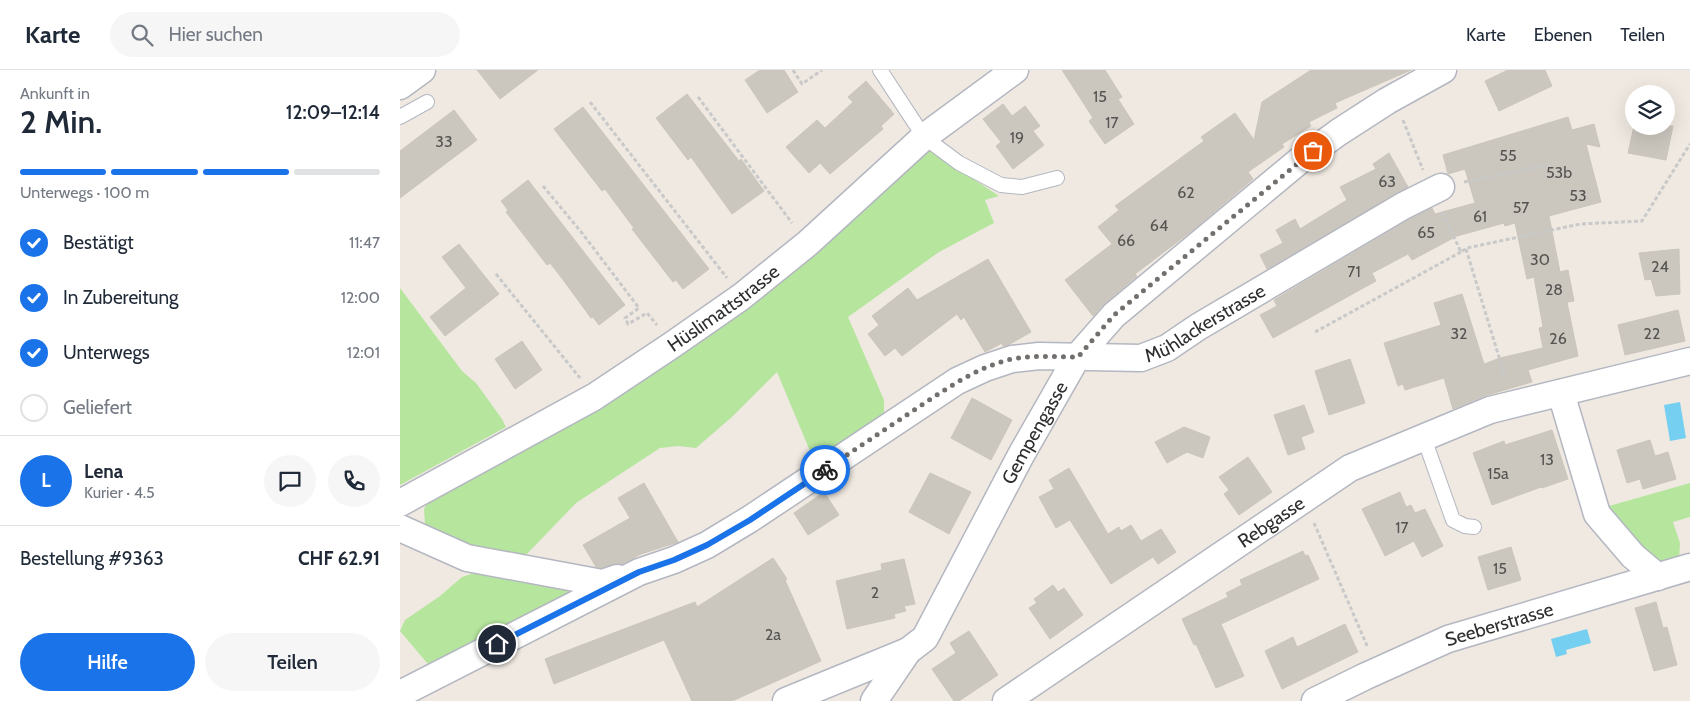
<!DOCTYPE html>
<html lang="de">
<meta charset="utf-8">
<style>
:root{--surface:#fff;--page:#f6f6f7;--text:#1f2937;--muted:#747a83;--line:#e0e1e3;--accent:#1a73e8}
body{margin:0;font-family:Cabin,sans-serif;background:var(--page);color:var(--text);height:100vh;display:flex;flex-direction:column;font-size:19px;white-space:nowrap}
*{box-sizing:border-box;margin:0}
p{font-size:16px;color:var(--muted)}
.icon{flex:none;width:28px;height:28px;fill:none;stroke:currentColor;stroke-width:2;stroke-linecap:round;stroke-linejoin:round}
.map{position:relative;flex:1;overflow:hidden}
.sheet{display:flex;flex-direction:column;background:var(--surface);width:400px}
.sheet>*{flex:none}
.fabs{position:absolute;left:1225px;top:15px;display:grid;gap:10px}
.fabs a{display:grid;place-items:center;width:50px;height:50px;border-radius:50%;background:var(--surface);box-shadow:0 5px 20px #0002;font-size:25px}
.pin{position:absolute;display:grid;place-items:center;width:42px;height:42px;color:#fff;margin:-21px;border:2px solid #fff;border-radius:50%;box-shadow:0 1px 5px #0007}
.courier{position:absolute;display:grid;place-items:center;width:50px;height:50px;margin:-25px;border:4px solid #1a73e8;border-radius:50%;background:#fff;color:#222;box-shadow:0 1px 6px #0007}
.headline em{font-style:normal;font-weight:600}
.headline div{display:flex;flex-direction:column-reverse}
.headline{display:flex;align-items:center;justify-content:space-between;height:85px;padding:0 20px}
h1{font-size:32px;font-weight:600;line-height:38px}
.bar{display:grid;grid-template-columns:repeat(4,1fr);gap:8px 5px;align-content:center;height:60px;padding:0 20px}
.bar i{height:6px;border-radius:4px;background:var(--line)}
.bar .current{background:var(--accent)}
.bar p{grid-column:span 4}
.line{display:flex;align-items:center;gap:12px;padding:0 20px;border-top:1px solid var(--line)}
.line div{flex:1}
.round{display:grid;place-items:center;flex:none;width:52px;height:52px;border-radius:26px;background:var(--page)}
ol{padding:0 20px;list-style:none}
li{display:flex;align-items:center;gap:15px;height:55px}
li p{margin-inline-start:auto}
li .icon{padding:5px;border-radius:50%;background:var(--accent);color:#fff;stroke-width:4}
li:last-child{color:var(--muted)}
li i{width:28px;height:28px;border:2px solid var(--line);border-radius:50%}
.action{display:flex;gap:10px;margin-top:auto;padding:10px 20px}
.action a{flex:1;height:58px;border-radius:30px;background:var(--accent);color:#fff;font-size:20px;font-weight:600;line-height:58px;text-align:center}
.action a+a{background:var(--page);color:var(--text)}
header{display:flex;align-items:center;gap:30px;box-sizing:border-box;height:70px;padding:0 25px;background:var(--surface);border-bottom:1px solid var(--line)}
header strong{font-size:24px}
nav{display:flex;gap:28px;margin-inline-start:auto;font-size:18px}
.search{width:350px;height:45px;background:var(--page);display:flex;align-items:center;gap:12px;box-sizing:border-box;padding:0 18px;border-radius:28px;color:var(--muted);font-size:19px}
main{display:flex;flex:1;min-height:0}
.map>svg:first-child{display:block}
.green{fill:#b6e59e}
.water{fill:#75cff0}
.building{fill:#cbc7bf;stroke:#cbc5ba}
.lines{fill:none;stroke-linecap:round;stroke-linejoin:round}
.service-casing{stroke:#b4b7c1;stroke-width:16}
.minor-casing{stroke:#b4b7c1;stroke-width:29}
.path{stroke:#c9c9c9;stroke-width:3;stroke-dasharray:4 2.5;stroke-linecap:butt}
.service{stroke:#fff;stroke-width:14}
.minor{stroke:#fff;stroke-width:26}
.done{stroke:#726f6d;stroke-width:5;stroke-dasharray:0 9}
.route{stroke:#1a73e8;stroke-width:6}
.labels{text-anchor:middle;stroke-width:4;stroke-linejoin:round;paint-order:stroke}
.number-label{font-size:16px;fill:#555452}
.street-label{font-size:19px;fill:#2e2e2e;stroke:#fff}
</style>
<header>
<strong>Karte</strong>
<div class="search"><svg class="icon" aria-label="search" viewBox="0 0 24 24"><circle cx="10" cy="10" r="6"/><path d="M15 15l6 6"/></svg>Hier suchen</div>
<nav><a>Karte</a><a>Ebenen</a><a>Teilen</a></nav>
</header>
<main>
<section class="sheet">
<div class="headline"><div><h1>2 Min.</h1><p>Ankunft in</p></div><em>12:09–12:14</em></div>
<div class="bar"><i class="current"></i><i class="current"></i><i class="current"></i><i></i><p>Unterwegs · 100 m</p></div>
<ol>
<li><svg class="icon" aria-label="check" viewBox="0 0 24 24"><path d="M5 12l5 5 9-10"/></svg>Bestätigt<p>11:47</p></li>
<li><svg class="icon" aria-label="check" viewBox="0 0 24 24"><path d="M5 12l5 5 9-10"/></svg>In Zubereitung<p>12:00</p></li>
<li><svg class="icon" aria-label="check" viewBox="0 0 24 24"><path d="M5 12l5 5 9-10"/></svg>Unterwegs<p>12:01</p></li>
<li><i></i>Geliefert</li>
</ol>
<div class="line" style="height:90px"><b class="round" style="background:var(--accent);color:#fff">L</b><div><b>Lena</b><p>Kurier · 4.5</p></div><a class="round"><svg class="icon" aria-label="chat" viewBox="0 0 24 24"><path d="M4 5h16v11H9l-5 4z"/></svg></a><a class="round"><svg class="icon" aria-label="phone" viewBox="0 0 24 24"><path d="M5 4h4l2 5-3 2q2 4 5 5l2-3 5 2v4C11 20 4 13 5 4z"/></svg></a></div>
<div class="line" style="height:65px"><div>Bestellung #9363</div><b>CHF 62.91</b></div>
<div class="action"><a>Hilfe</a><a>Teilen</a></div>
</section>
<div class="map">
<svg width="1290" height="631" viewBox="0 0 1290 631">
<rect width="100%" height="100%" fill="#efe9e1"/>
<path class="green" d="M528,79L599,126L585,130L594,153L539,182L448,247L484,330V345L415,393L377,302L332,347L296,378L278,376L260,378L176,433L126,485L106,487L33,466L25,454L24,439L30,428L241,310L317,260L384,207Z
M0,218L62,301L76,313L102,349L106,357L0,415Z
M1290,413V447L1273,452L1280,473L1279,491L1264,493L1254,490L1202,438Z
M83,500L161,515L170,523L33,600L0,561L5,550L40,526L62,507Z"/>
<path class="water" d="M1280,332L1286,368L1270,371L1264,335Z
M1187,559L1191,573L1166,580L1167,584L1156,587L1151,569Z"/>
<path class="building" d="M77,0H138L100,29Z
M360,0H384L398,22L367,43L345,10Z
M662,0H705L722,27L718,29L734,54L705,74L689,51L693,48Z
M911,0H1011L935,33L937,38L909,52L911,56L882,74L884,77L848,102L853,109L793,160L735,204L737,206L704,234L693,246L665,210L712,174L698,157L719,140L715,136L804,71L801,67L835,43L854,70L862,32Z
M1108,0H1145L1152,16L1099,41L1085,11Z
M466,11L494,44L481,56L483,59L430,104L420,93L409,103L386,77L417,50L425,58L453,32L448,27Z
M287,24L339,91L341,89L364,121L332,144L291,87L288,90L256,48Z
M603,34L612,46L625,36L640,56L633,61L644,75L613,99L596,76L601,72L583,49Z
M183,37L309,199L283,219L276,210L273,212L232,159L234,158L216,134L205,119L202,121L154,59Z
M54,40L77,70L0,128V81Z
M1168,47L1172,60L1194,54L1200,77L1186,74L1201,132L1149,146L1160,202L1168,200L1174,231L1167,232L1178,286L1128,300L1132,312L1084,326L1053,339L1044,308L1005,320L1003,314L998,316L984,273L1041,255L1034,233L1062,224L1084,294L1100,288L1143,278L1139,258L1143,257L1134,207L1127,209L1115,153L1105,156L1104,153L1057,166L1012,190L1008,184L972,203L976,211L873,268L860,245L877,236L874,230L1010,149L1032,138L1035,144L1075,133L1065,99L1048,104L1043,85Z
M1234,56H1273L1266,90L1228,83Z
M989,83L1008,117L867,199L860,185L883,173L876,160L895,149L900,159L947,130L940,117L976,99L973,94Z
M128,110L225,235L199,255L193,247L191,248L161,207L150,193L147,195L106,142L108,140L101,131Z
M59,174L99,224L45,266L30,247L66,218L42,187Z
M1279,179L1280,224L1256,226L1251,209L1245,210L1239,183Z
M588,189L631,262L610,274L603,276L602,273L585,282L564,247L561,250L557,244L502,286L495,278L485,286L468,264L479,255L472,246L508,218L517,230Z
M1278,240L1285,271L1225,285L1218,255Z
M122,271L142,300L115,319L95,289Z
M950,289L965,333L929,345L915,301Z
M572,328L612,350L591,390L551,368Z
M904,335L914,362L901,367L905,379L888,385L874,345Z
M784,357L810,367L803,388L787,382L767,393L755,372Z
M1152,360L1168,409L1142,418L1141,417L1092,435L1073,383L1104,371L1105,375Z
M1250,370L1255,386L1268,382L1276,409L1243,419L1240,409L1227,413L1217,380Z
M848,387L872,422L839,445L824,424L829,420L819,407Z
M669,398L708,464L719,457L721,461L731,455L741,471L761,459L776,482L758,494L753,487L711,514L670,450L656,458L639,427L654,419L649,410Z
M530,403L571,422L549,464L509,442Z
M244,413L278,472L241,484L222,494H213L201,498L196,497L183,475L230,448L218,428Z
M424,422L439,445L408,465L394,443Z
M1000,422L1006,437L1011,435L1015,443L1025,439L1043,476L1022,487L1014,471L985,486L962,439Z
M1111,477L1121,510L1088,520L1078,487Z
M903,481L905,486L908,485L919,509L821,554L844,606L816,618L796,574L794,575L782,549L828,527L826,523L842,515L840,510Z
M373,488L387,509L385,510L421,591L332,631H292L264,570L154,614L145,589L295,532L297,537Z
M504,489L515,534L504,536L506,541L494,544L495,548L447,559L436,511L482,500L481,494Z
M653,515L658,522L664,518L683,545L650,569L629,538L637,533L634,529Z
M1256,532L1263,558L1267,557L1277,595L1254,601L1235,538Z
M945,554L958,582L882,619L865,581L893,567L897,577Z
M569,561L598,605L559,631H554L532,599L556,583L550,573Z"/>
<g class="lines">
<defs>
<path id="service" d="M480,0L524,67L559,93L601,115L622,117L657,108
M0,47L27,32
M1024,368L1053,450L1065,456L1074,457"/>
<g id="minor">
<path d="M0,16L22,0"/>
<path d="M1161,323L1197,444L1233,486L1258,507"/>
<path id="s1" d="M0,433L194,327L272,275L341,227L408,173L524,67L615,0"/>
<path d="M0,458L67,488L202,513L217,508"/>
<path id="s2" d="M0,624L239,502L274,490L307,475L350,449L557,311L585,298L612,289L639,286L741,288L767,278L798,257L1003,136L1041,117"/>
<path id="s3" d="M386,631L508,581L525,568L621,385L677,287L714,245L899,91L939,62L987,31L1043,0"/>
<path d="M474,631L508,581"/>
<path id="s4" d="M606,631L950,398L1090,340L1290,291"/>
<path id="s5" d="M915,631L966,606L1048,569L1290,497"/>
</g>
</defs>
<use href="#service" class="service-casing"/>
<use href="#minor" class="minor-casing"/>
<path class="path" d="M393,0L402,14L422,0
M298,27L392,153
M190,32L327,208
M1003,50L1023,100
M1064,112L1152,94
M143,116L182,163L239,238L225,248L228,254L247,243L257,255
M1042,142L1061,182L1067,178L1180,154L1242,151L1290,74
M1066,179L1106,310
M96,204L180,308
M915,262L1061,182
M914,453L968,578"/>
<use href="#service" class="service"/>
<use href="#minor" class="minor"/>
</g>
<g class="lines">
<path class="done" d="M425,400C454,380 484,360 514,340C545,320 576,297 612,289C634,285 656,287 678,287L714,245L913,81"/>
<path class="route" d="M97,574L239,502L274,490L307,475L350,450L425,400"/>
</g>
<g class="labels">
<g class="number-label">
<text x="700" y="32">15</text>
<text x="712" y="58">17</text>
<text x="617" y="73">19</text>
<text x="44" y="77">33</text>
<text x="1108" y="91">55</text>
<text x="1159" y="108">53b</text>
<text x="987" y="117">63</text>
<text x="786" y="128">62</text>
<text x="1178" y="131">53</text>
<text x="1121" y="143">57</text>
<text x="1080" y="152">61</text>
<text x="759" y="161">64</text>
<text x="1026" y="168">65</text>
<text x="726" y="176">66</text>
<text x="1140" y="195">30</text>
<text x="1260" y="202">24</text>
<text x="954" y="207">71</text>
<text x="1154" y="225">28</text>
<text x="1059" y="269">32</text>
<text x="1252" y="269">22</text>
<text x="1158" y="274">26</text>
<text x="1147" y="395">13</text>
<text x="1098" y="409">15a</text>
<text x="1002" y="463">17</text>
<text x="1100" y="504">15</text>
<text x="475" y="528">2</text>
<text x="373" y="570">2a</text>
</g>
<g class="street-label">
<text dy="7" stroke="none"><textPath href="#s1" startOffset="378">Hüslimattstrasse</textPath></text>
<text dy="7" stroke="none"><textPath href="#s2" startOffset="902">Mühlackerstrasse</textPath></text>
<text dy="7" stroke="none"><textPath href="#s3" startOffset="386">Gempengasse</textPath></text>
<text dy="7" stroke="none"><textPath href="#s4" startOffset="320">Rebgasse</textPath></text>
<text dy="7" stroke="none"><textPath href="#s5" startOffset="200">Seeberstrasse</textPath></text>
</g>
</g>
</svg>
<div class="fabs">
<a><svg class="icon" aria-label="layers" viewBox="0 0 24 24"><path d="M12 4l9 5-9 5-9-5zM3 14l9 5 9-5"/></svg></a>
</div>
<div class="pin" style="left:913px;top:81px;background:#ea580c"><svg class="icon" aria-label="bag" viewBox="0 0 24 24"><path d="M5 8h14l-1 12H6zM9 8a3 3 0 0 1 6 0"/></svg></div>
<div class="pin" style="left:97px;top:574px;background:#1f2937"><svg class="icon" aria-label="home" viewBox="0 0 24 24"><path d="M3 11l9-7 9 7M6 9v11h12V9"/></svg></div>
<div class="courier" style="left:425px;top:400px"><svg class="icon" aria-label="bike" viewBox="0 0 24 24"><circle cx="6" cy="16" r="4"/><circle cx="18" cy="16" r="4"/><path d="M6 16l4-8h5l3 8M10 8l3 8H6M13 5h3"/></svg></div>
</div>
</main>
